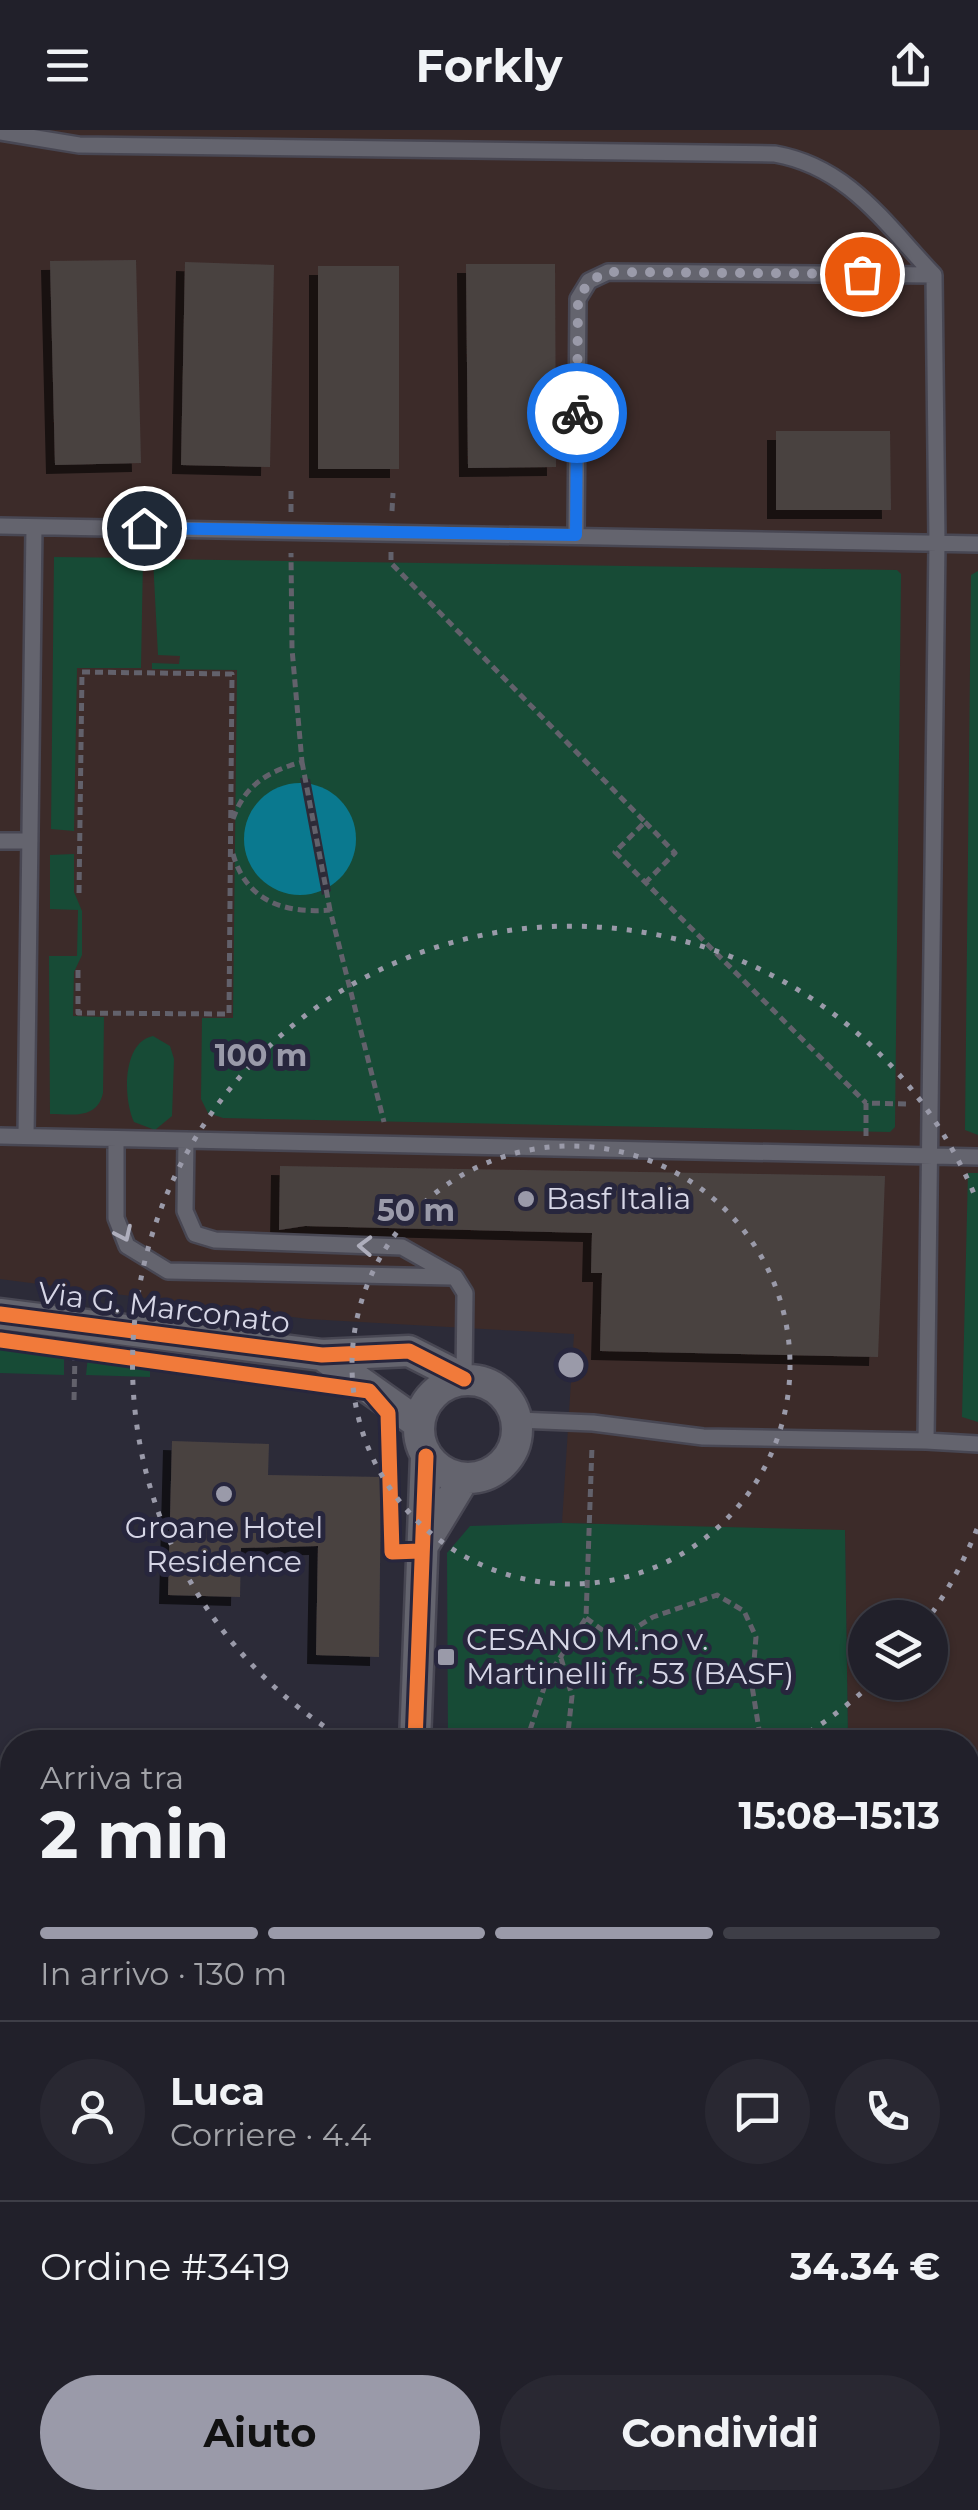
<!DOCTYPE html>
<html lang="it">
<meta charset="utf-8">
<style>
:root{--surface:#21202a;--page:#292832;--text:#f1f3f6;--muted:#a2a3a8;--line:#3e3e47;--accent:#9a9aa9}
body{margin:0;font-family:Montserrat,sans-serif;background:var(--page);color:var(--text);height:100vh;display:flex;flex-direction:column;font-size:38px;white-space:nowrap}
*{box-sizing:border-box;margin:0}
p{font-size:32px;color:var(--muted)}
.icon{flex:none;width:55px;height:55px;fill:none;stroke:currentColor;stroke-width:2;stroke-linecap:round;stroke-linejoin:round}
.map{position:relative;flex:1;overflow:hidden}
.drawer{position:absolute;left:0px;top:1600px;width:980px;height:780px;display:flex;flex-direction:column;background:var(--surface);border-radius:40px 40px 0 0;box-shadow:0 2px 8px #0004,0 0 0 2px var(--line)}
.drawer>*{flex:none}
.controls{position:absolute;left:848px;top:1470px;display:grid;gap:20px}
.controls a{display:grid;place-items:center;width:100px;height:100px;border-radius:50%;background:var(--surface);box-shadow:0 2px 8px #0004,0 0 0 2px var(--line);font-size:50px}
.pin{position:absolute;display:grid;place-items:center;width:85px;height:85px;color:#fff;margin:-42px;border:5px solid #fff;border-radius:50%;box-shadow:0 2px 10px #0007}
.courier{position:absolute;display:grid;place-items:center;width:100px;height:100px;margin:-50px;border:8px solid #1a73e8;border-radius:50%;background:#fff;color:#222;box-shadow:0 2px 12px #0007}
.head em{font-style:normal;font-weight:700}
.head div{display:flex;flex-direction:column-reverse}
.head{display:flex;align-items:center;justify-content:space-between;height:170px;padding:0 40px}
h1{font-size:65px;font-weight:700;line-height:75px}
.bar{display:grid;grid-template-columns:repeat(4,1fr);gap:15px 10px;align-content:center;height:120px;padding:0 40px}
.bar i{height:12px;border-radius:8px;background:var(--line)}
.bar .current{background:var(--accent)}
.bar p{grid-column:span 4}
.line{display:flex;align-items:center;gap:25px;padding:0 40px;border-top:2px solid var(--line)}
.line div{flex:1}
.round{display:grid;place-items:center;flex:none;width:105px;height:105px;border-radius:52px;background:var(--page)}
.cta{display:flex;gap:20px;margin-top:auto;padding:20px 40px}
.cta a{flex:1;height:115px;border-radius:60px;background:var(--accent);color:#111;font-size:40px;font-weight:700;line-height:115px;text-align:center}
.cta a+a{background:var(--page);color:var(--text)}
header{display:flex;justify-content:space-between;align-items:center;height:130px;padding:0 40px;background:var(--surface);font-size:45px;font-weight:700}
.map>svg:first-child{display:block}
.industrial{fill:#3c2b29;fill-rule:evenodd}
.green{fill:#174b36}
.water{fill:#0a798f}
.pier{fill:#2c2b38}
.building{fill:#494241;filter:url(#shadow)}
.lines{fill:none;stroke-linecap:round;stroke-linejoin:round}
.lane-casing{stroke:#484753;stroke-width:20}
.street-casing{stroke:#484753;stroke-width:35}
.path{stroke:#62616b;stroke-width:5;stroke-dasharray:8 5;stroke-linecap:butt}
.lane{stroke:#64646e;stroke-width:15}
.street{stroke:#64646e;stroke-width:30}
.cycleway-casing{stroke:#27263d;stroke-width:21}
.cycleway{stroke:#f17a3a;stroke-width:15}
.oneway{stroke:#aeaebc}
.done{stroke:#9a9aa9;stroke-width:10;stroke-dasharray:0 18}
.route{stroke:#1a73e8;stroke-width:12}
.ring{fill:none;stroke:#9a9aa9;stroke-width:5;stroke-dasharray:5 10}
.poi-dot{fill:#9a9aa9;stroke:#27263d;stroke-width:4}
.labels{text-anchor:middle;stroke-width:10;stroke-linejoin:round;paint-order:stroke}
.poi-label{font-size:30px;fill:#d6d6e6;stroke:#27263d;text-anchor:start}
.street-label{font-size:30px;fill:#d6d6e6;stroke:#27263d}
.centre{fill:#9a9aa9;stroke:#27263d;stroke-width:5}
.ring-label{font-size:30px;text-anchor:middle;font-weight:bold;fill:#9a9aa9;stroke:#27263d;stroke-width:10;stroke-linejoin:round;paint-order:stroke}
</style>
<header><svg class="icon" aria-label="menu" viewBox="0 0 24 24"><path d="M4 6h16M4 12h16M4 18h16"/></svg>Forkly<svg class="icon" aria-label="share" viewBox="0 0 24 24"><path d="M12 15V3M7 8l5-5 5 5M5 13v7h14v-7"/></svg></header>
<div class="map">
<svg width="978" height="2380" viewBox="0 0 978 2380">
<defs>
<filter id="shadow"><feDropShadow dx="-9" dy="9" stdDeviation="0" flood-color="#0009"/></filter>
</defs>
<rect width="100%" height="100%" fill="#2c2b38"/>
<path class="industrial" d="M0,0H978V2380H432V2368H968V1612H848L845,1401L562,1393L574,1204L308,1189L0,1149ZM865,1488H930V1552H865Z
M83,2368H384V2380H83Z"/>
<path class="green" d="M54,427L143,428L141,538H77L74,701L51,699Z
M153,429L897,440L901,444L895,997L890,1002L223,988L208,983L201,969L202,888H233L237,540L152,539V533L179,534L180,526L158,525Z
M978,441V1005L965,1000L971,445Z
M74,724V762L82,781V825L74,842L73,886L104,887L103,963C97,990 72,984 50,984L49,826H77L78,780L50,779V725Z
M153,906L170,916L174,929L172,986L155,1000L134,992C123,969 122,912 153,906Z
M968,1043H978V1292L962,1287Z
M0,1214L64,1223V1245L0,1243Z
M88,1226L150,1234V1247L86,1245Z
M562,1393L845,1400L848,1612H448L447,1423L470,1396Z"/>
<path class="water" d="M244 709a56 56 0 1 1 112 0a56 56 0 1 1-112 0Z"/>
<path class="pier" d="M300,648L310,649L311,654L331,761L322,765Z"/>
<path class="building" d="M136,130L141,333L55,335L50,131Z
M185,132L274,135L270,337L181,335Z
M466,134H555L556,337L468,338Z
M318,136H399V339H318Z
M776,301H890L891,380H776Z
M280,1036L885,1046L878,1227L600,1221L602,1143H591L592,1103L305,1096L279,1100Z
M172,1311L269,1314L268,1345L381,1347L379,1527L316,1525L318,1416L241,1418L240,1467L168,1465Z"/>
<g class="lines">
<defs>
<path id="lane" d="M0,2L79,15L775,24C849,37 886,95 934,145L937,412L926,1311L703,1307L593,1293L517,1290
M0,396L978,414
M576,405L578,169L589,151L608,142L934,145
M0,711H30
M0,1006L978,1027
M26,1006L34,397
M116,1009V1088L127,1116L168,1141L451,1147
M186,1010L185,1081L195,1104L215,1110L402,1117L455,1147L465,1163L464,1249
M926,1311L978,1314"/>
<path id="street" d="M0,1184L322,1225L409,1221L464,1249
M322,1225L418,1293
M419 1299a49 49 0 1 1 98 0a49 49 0 1 1-98 0Z
M424,1414L464,1348
M415,1612L426,1326
M401,2380V2368"/>
</defs>
<use href="#lane" class="lane-casing"/>
<use href="#street" class="street-casing"/>
<path class="path" d="M392,381L393,363
M291,382V360
M391,422V433L645,692L615,722L866,973
M302,632L330,780
M233,689C245,654 269,641 302,632L292,519L291,423
M645,692L675,723L645,753
M233,724C246,771 285,784 330,780L384,992
M78,840V883L229,884L232,544L82,542L79,764
M866,1006V973L908,974
M74,1270L75,1223
M586,1488L616,1510L653,1487L717,1465L744,1481L756,1507L752,1556L761,1612
M561,1528L572,1566L567,1612
M526,1612L548,1546L586,1488L592,1316"/>
<use href="#lane" class="lane"/>
<use href="#street" class="street"/>
<defs>
<path id="cycleway" d="M0,1184L322,1225L409,1221L464,1249
M0,1210L369,1261L388,1283L392,1422L420,1421
M415,1612L426,1326"/>
</defs>
<use href="#cycleway" class="cycleway-casing"/>
<use href="#cycleway" class="cycleway"/>
</g>
<defs><path id="oneway-chevron" d="M-2-3.5L2.5 0L-2 3.5" fill="none" stroke-width="1.6" stroke-linecap="round" stroke-linejoin="round" transform="scale(2.5)"/></defs>
<g class="oneway">
<use href="#oneway-chevron" transform="translate(124 1104) rotate(65)"/>
<use href="#oneway-chevron" transform="translate(365 1116) rotate(-178)"/>
</g>
<g class="lines">
<path class="done" d="M577,283L578,170L589,151L608,142L862,144"/>
<path class="route" d="M144,398L576,405L577,283"/>
</g>
<g class="ring">
<circle cx="571" cy="1235" r="219"/>
<path d="M977 1399A438 438 0 0 1 930 1486M872 1553A438 438 0 0 1 793 1612M349 1612A438 438 0 1 1 977 1071"/>
</g>
<g class="poi-dot">
<circle cx="526" cy="1069" r="10"/>
<circle cx="224" cy="1364" r="10"/>
<rect x="436" y="1517" width="20" height="20" rx="5"/>
</g>
<g class="labels">
<g class="poi-label">
<text x="546" y="1079">Basf Italia</text>
<text x="224" y="1408" text-anchor="middle">Groane Hotel<tspan x="224" dy="34">Residence</tspan></text>
<text x="466" y="1520">CESANO M.no v.<tspan x="466" dy="34">Martinelli fr. 53 (BASF)</tspan></text>
</g>
<g class="street-label">
<text transform="translate(164 1178) rotate(7)" y="10">Via G. Marconato</text>
</g>
</g>
<circle cx="571" cy="1235" r="15" class="centre"/>
<g class="ring-label">
<text x="261" y="936">100 m</text>
<text x="416" y="1091">50 m</text>
</g>
</svg>
<div class="controls">
<a><svg class="icon" aria-label="layers" viewBox="0 0 24 24"><path d="M12 4l9 5-9 5-9-5zM3 14l9 5 9-5"/></svg></a>
</div>
<div class="pin" style="left:862px;top:144px;background:#ea580c"><svg class="icon" aria-label="bag" viewBox="0 0 24 24"><path d="M5 8h14l-1 12H6zM9 8a3 3 0 0 1 6 0"/></svg></div>
<div class="pin" style="left:144px;top:398px;background:#1f2937"><svg class="icon" aria-label="home" viewBox="0 0 24 24"><path d="M3 11l9-7 9 7M6 9v11h12V9"/></svg></div>
<div class="courier" style="left:577px;top:283px"><svg class="icon" aria-label="bike" viewBox="0 0 24 24"><circle cx="6" cy="16" r="4"/><circle cx="18" cy="16" r="4"/><path d="M6 16l4-8h5l3 8M10 8l3 8H6M13 5h3"/></svg></div>
<section class="drawer">
<div class="head"><div><h1>2 min</h1><p>Arriva tra</p></div><em>15:08–15:13</em></div>
<div class="bar"><i class="current"></i><i class="current"></i><i class="current"></i><i></i><p>In arrivo · 130 m</p></div>
<div class="line" style="height:180px"><a class="round"><svg class="icon" aria-label="person" viewBox="0 0 24 24"><circle cx="12" cy="8" r="4"/><path d="M4 21q1-7 8-7t8 7"/></svg></a><div><b>Luca</b><p>Corriere · 4.4</p></div><a class="round"><svg class="icon" aria-label="chat" viewBox="0 0 24 24"><path d="M4 5h16v11H9l-5 4z"/></svg></a><a class="round"><svg class="icon" aria-label="phone" viewBox="0 0 24 24"><path d="M5 4h4l2 5-3 2q2 4 5 5l2-3 5 2v4C11 20 4 13 5 4z"/></svg></a></div>
<div class="line" style="height:130px"><div>Ordine #3419</div><b>34.34 €</b></div>
<div class="cta"><a>Aiuto</a><a>Condividi</a></div>
</section>
</div>
